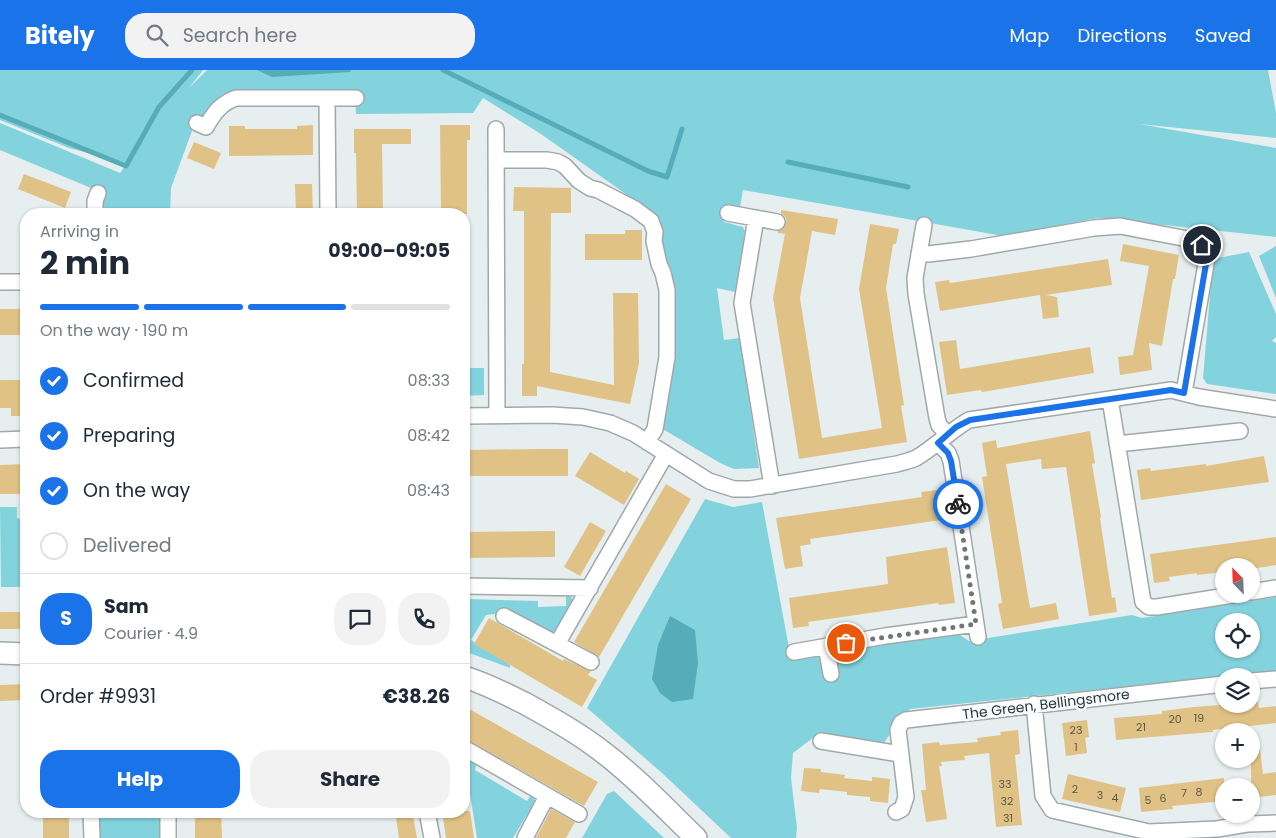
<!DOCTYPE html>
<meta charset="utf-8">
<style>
:root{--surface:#fff;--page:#f2f2f3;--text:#1f2937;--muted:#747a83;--line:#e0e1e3;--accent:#1a73e8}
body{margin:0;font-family:Poppins,sans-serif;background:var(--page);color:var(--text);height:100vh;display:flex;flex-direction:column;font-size:19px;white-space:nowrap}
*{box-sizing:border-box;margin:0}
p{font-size:16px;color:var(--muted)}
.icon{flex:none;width:28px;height:28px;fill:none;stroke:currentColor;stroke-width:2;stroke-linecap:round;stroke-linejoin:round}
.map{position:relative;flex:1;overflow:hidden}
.sheet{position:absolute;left:20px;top:138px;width:450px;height:610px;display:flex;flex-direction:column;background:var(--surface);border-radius:20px;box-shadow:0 1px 4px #0004}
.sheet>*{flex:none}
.needle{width:32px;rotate:337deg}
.buttons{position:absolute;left:1215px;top:488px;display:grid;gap:10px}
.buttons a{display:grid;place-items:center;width:45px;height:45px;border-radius:50%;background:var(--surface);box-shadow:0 1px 4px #0004;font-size:25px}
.pin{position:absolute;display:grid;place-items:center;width:42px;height:42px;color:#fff;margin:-21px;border:2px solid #fff;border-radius:50%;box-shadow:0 1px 5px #0007}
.courier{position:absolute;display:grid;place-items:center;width:50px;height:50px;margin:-25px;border:4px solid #1a73e8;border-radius:50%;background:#fff;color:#222;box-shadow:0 1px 6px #0007}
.summary em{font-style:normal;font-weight:700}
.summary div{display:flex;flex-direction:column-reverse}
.summary{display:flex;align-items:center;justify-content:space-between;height:85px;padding:0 20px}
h1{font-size:32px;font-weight:700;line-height:38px}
.bar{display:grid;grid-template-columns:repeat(4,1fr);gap:8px 5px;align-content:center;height:60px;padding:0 20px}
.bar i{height:6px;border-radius:4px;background:var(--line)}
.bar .active{background:var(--accent)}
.bar p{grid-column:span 4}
.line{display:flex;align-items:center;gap:12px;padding:0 20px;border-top:1px solid var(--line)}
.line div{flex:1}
.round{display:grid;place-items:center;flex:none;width:52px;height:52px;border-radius:20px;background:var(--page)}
ol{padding:0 20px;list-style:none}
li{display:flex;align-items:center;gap:15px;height:55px}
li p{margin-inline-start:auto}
li .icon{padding:5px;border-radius:50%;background:var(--accent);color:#fff;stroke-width:4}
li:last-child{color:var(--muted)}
li i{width:28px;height:28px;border:2px solid var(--line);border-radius:50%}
.button{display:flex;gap:10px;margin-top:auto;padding:10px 20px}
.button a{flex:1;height:58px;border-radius:20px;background:var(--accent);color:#fff;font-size:20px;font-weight:700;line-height:58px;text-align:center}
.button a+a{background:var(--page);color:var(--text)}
header{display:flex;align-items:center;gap:30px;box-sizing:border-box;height:70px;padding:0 25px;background:var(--accent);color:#fff}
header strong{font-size:24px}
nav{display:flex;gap:28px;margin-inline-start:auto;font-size:18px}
.search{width:350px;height:45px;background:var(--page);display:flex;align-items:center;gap:12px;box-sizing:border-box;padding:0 18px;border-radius:20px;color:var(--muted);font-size:19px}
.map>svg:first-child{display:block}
.green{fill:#83d3df;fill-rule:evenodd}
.water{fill:#57acb9}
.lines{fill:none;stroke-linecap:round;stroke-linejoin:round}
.stream{stroke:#57acb9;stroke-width:5}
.building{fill:#e0c286}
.street-casing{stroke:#a1a8a9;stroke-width:18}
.secondary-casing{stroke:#a1a8a9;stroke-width:24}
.street{stroke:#fff;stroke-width:15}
.secondary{stroke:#fff;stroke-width:21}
.done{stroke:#717575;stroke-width:5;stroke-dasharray:0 9}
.route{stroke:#1a73e8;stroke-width:6}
.labels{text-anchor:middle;stroke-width:5;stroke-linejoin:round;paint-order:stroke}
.number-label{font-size:11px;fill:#5d5848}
.street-label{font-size:14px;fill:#313434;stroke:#f4fbfc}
</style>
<header>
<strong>Bitely</strong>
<div class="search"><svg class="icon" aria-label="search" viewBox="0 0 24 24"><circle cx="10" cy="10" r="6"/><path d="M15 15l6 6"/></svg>Search here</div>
<nav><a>Map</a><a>Directions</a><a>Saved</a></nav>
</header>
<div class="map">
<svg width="1276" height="768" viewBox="0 0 1276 768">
<rect width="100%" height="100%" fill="#e7eeef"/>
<path class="green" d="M0,0H203L189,18L207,0H1268L1276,43V68L1070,47L1139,54L1276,78V167L1098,148L1003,166L743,120L740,137L726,136L724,152L743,157L745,161L735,222L717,218L724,270L740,268L759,398L734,399L720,393L661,358L673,298L674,222L657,152L647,139L541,64L483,28L473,43L356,44L355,21L229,22L221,25L201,50H196L171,118L170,144H100L103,123L0,80V53L120,103L125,96L111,89L69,78L0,50Z
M1276,176V228L1259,186Z
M1249,182L1276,244V267L1272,271L1276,273V324L1207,314L1203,308L1213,189Z
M464,298H484V325L464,326Z
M705,429L733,437L762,432L791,589L957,563L969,571L1132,545L1142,548L1276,527V601L910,639L896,650L890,664L883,674L818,664L793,683L791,708L797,758L796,768H731L662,703L587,638ZM1224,551H1251V579H1224Z
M0,437H17V448L21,449L22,517H1Z
M464,523H469V529L538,531V537L566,536V523L572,528L573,533L553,564L503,543L486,545L471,570L510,595V598L464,581Z
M464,686L477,693L475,700L527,731L532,723L535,731L513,768H477Z
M614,721L664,768H582L607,724Z
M98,741H160V768H98Z"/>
<path class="water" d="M257,0H351L350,2L272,7Z
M670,546L695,560L698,593L693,629L672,632L660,623L652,609L658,575Z"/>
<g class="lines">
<path class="stream" d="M443,0L648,101L667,107L682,59
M0,45L126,96L159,37L192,0
M788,92L908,117"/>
</g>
<path class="building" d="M313,55V85L229,86V56H245V59H297V56Z
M440,55H470V70H467V144H441Z
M354,59H411V74H382L383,144H357L356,83H354Z
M194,72L221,83L214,99L187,88Z
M24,104L71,122L65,138L18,119Z
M295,114H312L313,144H296Z
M514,117L571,118V143H551L550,302L614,315L613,223H638L639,293L630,334L537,316V326H522V294H524V141H513Z
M781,140L838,149L835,165L812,161L800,228L822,368L882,358L859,219L870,154L899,159L896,174H893L886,218L904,335L901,336L907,372L799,389L773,228L785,164L778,163V161L784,158L786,153V148L781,144Z
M625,160H642V190H585V164H625Z
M1123,174L1179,185L1175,209H1173L1162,276L1149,273L1152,300L1120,305L1118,287L1133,285L1149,196L1120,191Z
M1108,189L1112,215L1046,225L1057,227L1059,247L1043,249L1040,225L940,241L935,212L949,210L950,213Z
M0,239H26V265H0Z
M956,270L960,299L1090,277L1094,303L982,322L981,320L947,325L939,272Z
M0,310H26V346H11V338H0Z
M1090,361L1095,393L1092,394L1101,447L1100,448L1112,528L1115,527L1117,542L1089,546L1066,397L1042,399L1041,389L1006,394L1030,538L1056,533L1059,549L1003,559L998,534L1002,533L982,407L987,406L982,373L996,370L997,378Z
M537,379H568V406H464V380Z
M590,382L625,403L626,401L639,409L624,435L575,406Z
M1264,386L1269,412L1141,430L1137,400L1150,398L1151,401L1206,394V396Z
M26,394V424H0V395Z
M666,414L691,429L599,587L574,572Z
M937,420L941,450L810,469L811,474L800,476L803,496L785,499L776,448L922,427L921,422Z
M590,452L606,461L580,506L564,497Z
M555,461V487L464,488V462Z
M1276,467V495L1251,499V496H1224V502L1197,505V503L1169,507L1170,511L1154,513L1150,484Z
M947,477L955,533L939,535L938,533L808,552L809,556L793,558L789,528L888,514L886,487Z
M0,542H26V559H0Z
M489,548L563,591L564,589L591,601L588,605L597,610L582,637L474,574Z
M26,614V630L0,631V615Z
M1258,632L1259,638L1276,636V653L1213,660V662L1116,670L1114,648L1162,644V641L1194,637Z
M464,636L598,712L584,736L464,668Z
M1087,650L1089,667L1085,668L1087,683L1066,686L1062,653Z
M1018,660L1020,684L1015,685L1022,755L996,757L989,683L964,686L965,690L941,692L942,696H939L947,749L926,752L921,720H926L922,674L939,672L940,675L978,672L977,668L1001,665L1000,662Z
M1260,679L1263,704L1276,702V725L1251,728V680Z
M804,698L821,699V702L845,705L844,708L872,711V707L890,709L888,733L870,731V727L847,725V722L820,719L819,723L801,721Z
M1068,704L1126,718L1120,742L1062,729Z
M1224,708V731L1172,736L1173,739L1141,742L1139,718Z
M551,739L575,752L566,768H536Z
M43,741H69V768H43Z
M195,741H221L222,768H195Z
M395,741H412L417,768H399Z
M442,741H470L474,768H446Z"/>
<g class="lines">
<defs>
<path id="street" d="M327,28L328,144
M197,53L206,57C213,44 221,33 236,28H356
M496,59L497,345
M496,90H547L558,92L565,96L579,111L590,118L598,120L635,139L651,151L655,162L654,171L659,194L663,203L667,220V287L655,359L647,372
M728,143L777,152
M95,144V131L98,123
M756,148L742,233L772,416
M924,155L915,208L916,224L937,348L939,355L948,365
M919,183L928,184L971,179L1094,158L1120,156L1193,170C1202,175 1206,178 1207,188L1184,323
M0,212H26
M1110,329L1143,532L1149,537H1157L1239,524
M464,346L552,345L583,347L610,353L633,363L709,411L734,419H750L897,394C903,392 910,391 916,388C935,377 950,361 969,350L1171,320L1199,327L1276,339
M0,370L26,369
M938,373L948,383L951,391L978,567
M1117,374L1240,361
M464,516L590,518
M1251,522L1276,518
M504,546L591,592
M557,574L666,384
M826,576L831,604
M794,582L885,566L976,554
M1251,611L1276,609
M1034,634L1043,726L1052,740L1149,762L1217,759L1247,754L1276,753
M821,671L900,684
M464,678L579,744
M91,741L92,768
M168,741V768
M427,741L432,768
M896,742L902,739L906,727L898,660L901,653L906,650L1224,614
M525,768L547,726"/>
<path id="secondary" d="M0,583L26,584
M464,607C485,613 506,624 526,634C553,649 580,664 604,683C637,708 666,739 696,768"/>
</defs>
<use href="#street" class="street-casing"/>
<use href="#secondary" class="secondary-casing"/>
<use href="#street" class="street"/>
<use href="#secondary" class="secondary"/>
</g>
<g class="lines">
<path class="done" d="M846,573L976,554L958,434"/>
<path class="route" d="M958,434L951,391L948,383L938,373L956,357L970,350L1171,320L1184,323L1207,188L1206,181L1202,175"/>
</g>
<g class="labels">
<g class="number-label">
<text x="1199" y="652">19</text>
<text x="1175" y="653">20</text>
<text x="1141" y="661">21</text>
<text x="1076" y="664">23</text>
<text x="1076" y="681">1</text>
<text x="1005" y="718">33</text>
<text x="1075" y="723">2</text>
<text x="1199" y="726">8</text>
<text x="1184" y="727">7</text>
<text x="1100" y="729">3</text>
<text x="1115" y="732">4</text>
<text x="1163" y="732">6</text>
<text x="1148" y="734">5</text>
<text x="1007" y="735">32</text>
<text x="1008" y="752">31</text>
</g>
<g class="street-label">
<text transform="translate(1046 634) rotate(-7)" y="5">The Green, Bellingsmore</text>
</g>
</g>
</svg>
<div class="buttons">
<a><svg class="needle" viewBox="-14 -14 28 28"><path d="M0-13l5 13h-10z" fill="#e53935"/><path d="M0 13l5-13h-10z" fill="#747a83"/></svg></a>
<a><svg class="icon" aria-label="locate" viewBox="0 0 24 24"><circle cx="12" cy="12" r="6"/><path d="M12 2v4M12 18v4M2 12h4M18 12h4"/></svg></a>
<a><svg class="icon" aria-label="layers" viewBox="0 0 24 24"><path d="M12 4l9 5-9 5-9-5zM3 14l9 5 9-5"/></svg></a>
<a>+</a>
<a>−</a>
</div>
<div class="pin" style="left:846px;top:573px;background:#ea580c"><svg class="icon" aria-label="bag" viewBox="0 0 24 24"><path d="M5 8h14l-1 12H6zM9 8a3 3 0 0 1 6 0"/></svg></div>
<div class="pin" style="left:1202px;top:175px;background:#1f2937"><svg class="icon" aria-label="home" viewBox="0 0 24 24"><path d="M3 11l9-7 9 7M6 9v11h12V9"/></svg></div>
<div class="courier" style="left:958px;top:434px"><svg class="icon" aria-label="bike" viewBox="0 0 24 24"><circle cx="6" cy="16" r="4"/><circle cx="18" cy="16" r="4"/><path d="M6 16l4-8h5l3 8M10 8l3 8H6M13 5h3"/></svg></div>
<section class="sheet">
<div class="summary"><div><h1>2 min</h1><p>Arriving in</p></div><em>09:00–09:05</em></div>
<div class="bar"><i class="active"></i><i class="active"></i><i class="active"></i><i></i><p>On the way · 190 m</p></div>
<ol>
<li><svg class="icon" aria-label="check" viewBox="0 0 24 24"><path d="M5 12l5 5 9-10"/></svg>Confirmed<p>08:33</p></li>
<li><svg class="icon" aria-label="check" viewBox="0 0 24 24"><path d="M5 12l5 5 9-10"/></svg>Preparing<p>08:42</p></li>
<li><svg class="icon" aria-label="check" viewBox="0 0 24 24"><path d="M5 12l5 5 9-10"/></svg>On the way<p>08:43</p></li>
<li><i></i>Delivered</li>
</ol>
<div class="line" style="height:90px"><b class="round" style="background:var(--accent);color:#fff">S</b><div><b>Sam</b><p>Courier · 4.9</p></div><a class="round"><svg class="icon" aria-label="chat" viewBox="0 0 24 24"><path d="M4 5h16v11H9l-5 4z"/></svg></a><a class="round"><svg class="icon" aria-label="phone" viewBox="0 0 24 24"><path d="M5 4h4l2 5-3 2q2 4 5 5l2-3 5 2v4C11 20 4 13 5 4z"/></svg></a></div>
<div class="line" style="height:65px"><div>Order #9931</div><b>€38.26</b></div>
<div class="button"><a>Help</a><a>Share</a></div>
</section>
</div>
